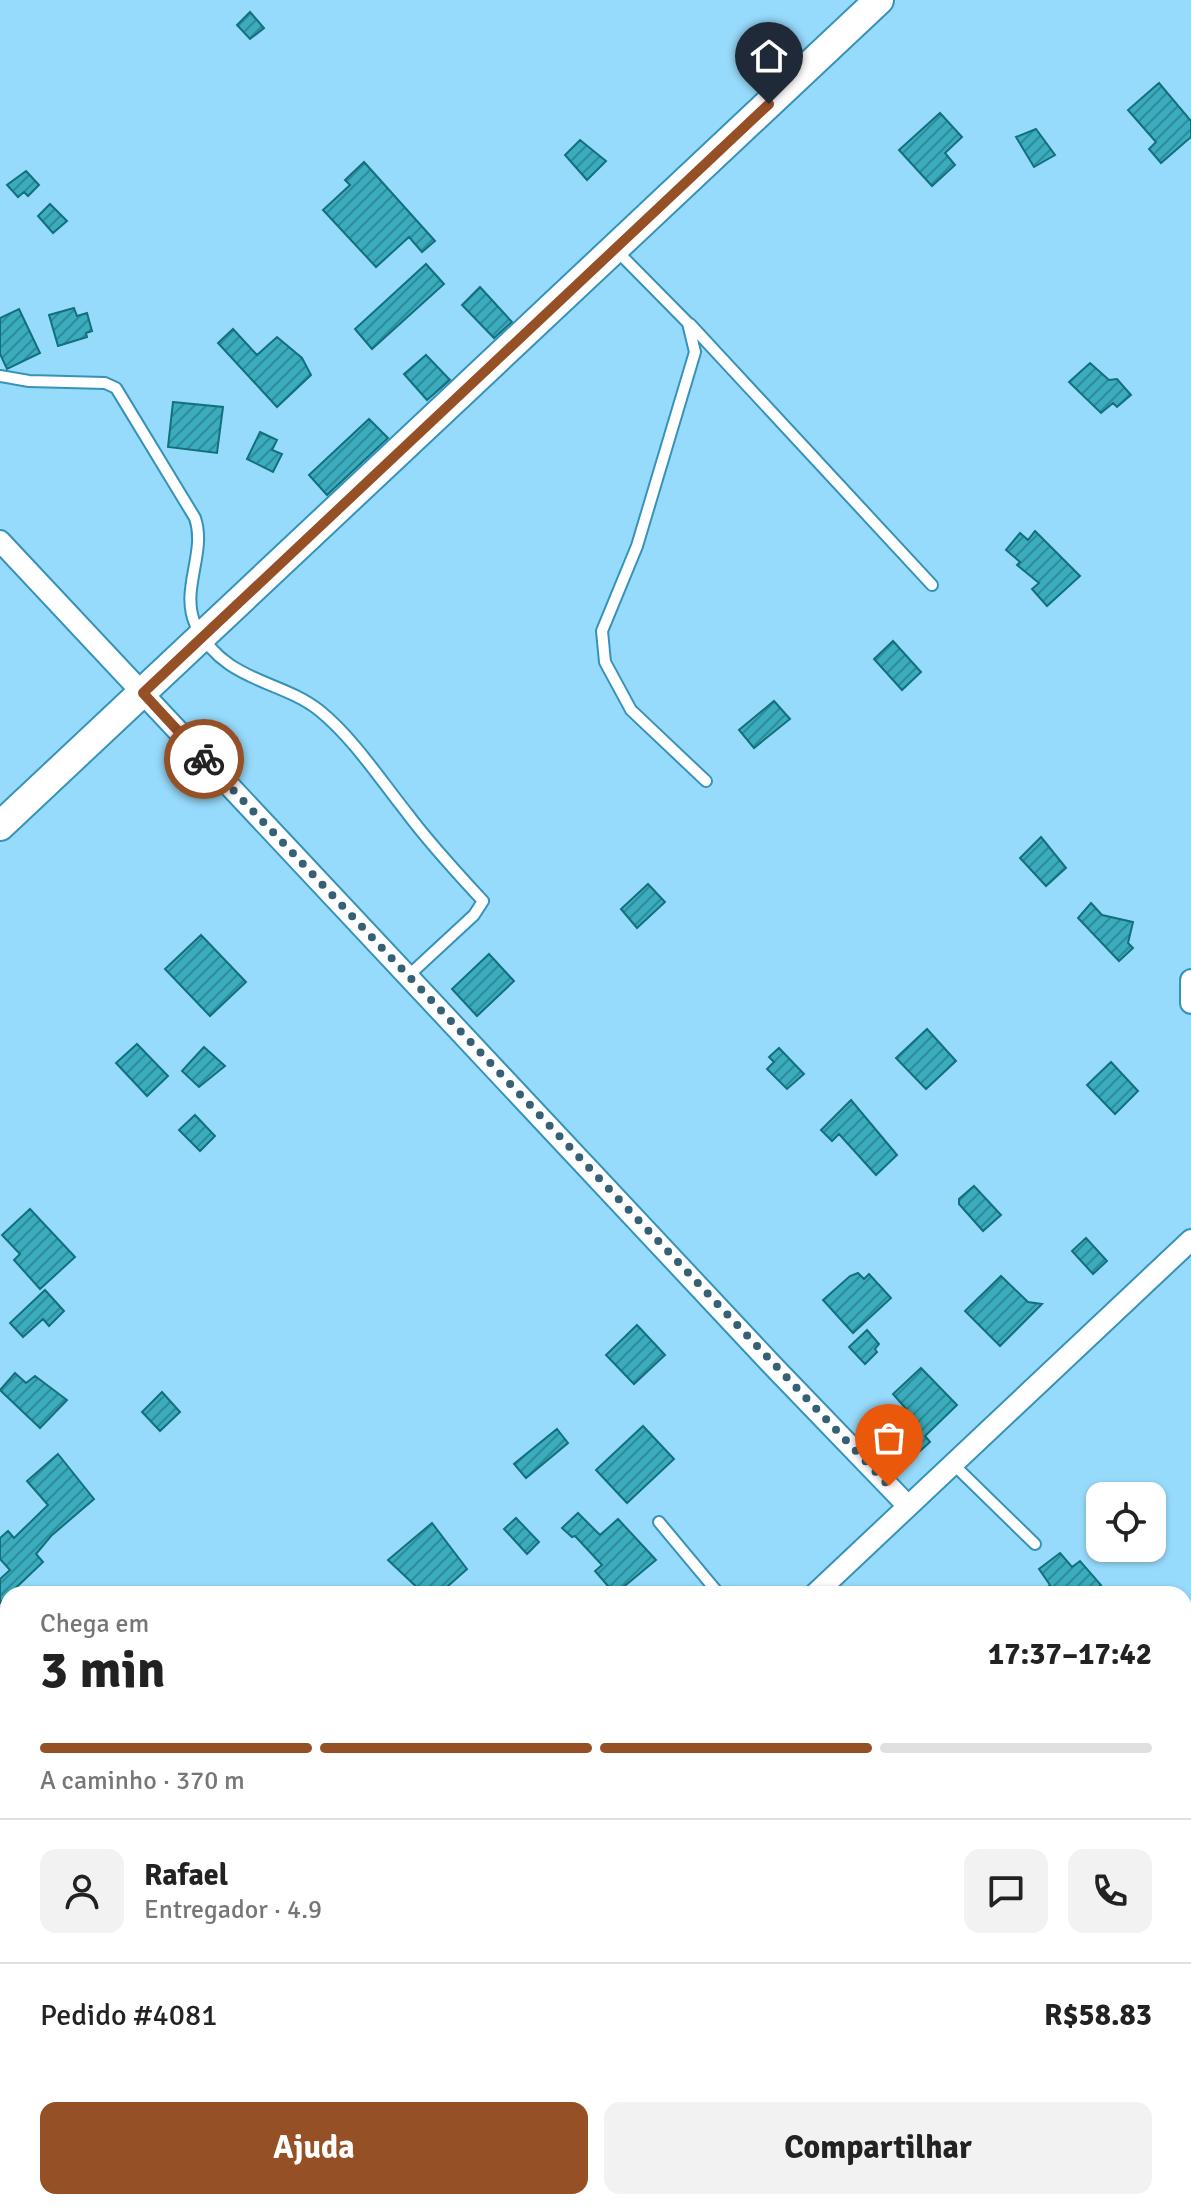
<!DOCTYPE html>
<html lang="pt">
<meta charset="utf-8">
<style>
:root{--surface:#fff;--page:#f2f2f2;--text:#222;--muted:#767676;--line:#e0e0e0;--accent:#965026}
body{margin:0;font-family:Signika,sans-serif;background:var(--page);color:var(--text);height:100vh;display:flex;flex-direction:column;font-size:30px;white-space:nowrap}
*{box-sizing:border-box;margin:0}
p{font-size:26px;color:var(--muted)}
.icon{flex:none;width:44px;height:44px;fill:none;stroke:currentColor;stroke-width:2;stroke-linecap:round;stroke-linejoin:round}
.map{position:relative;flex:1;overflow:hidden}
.sheet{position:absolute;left:0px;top:1586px;width:1192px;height:624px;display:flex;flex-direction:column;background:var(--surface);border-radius:24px 24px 0 0;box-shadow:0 2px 6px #0004}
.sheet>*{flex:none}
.fabs{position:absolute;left:1086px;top:1482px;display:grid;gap:16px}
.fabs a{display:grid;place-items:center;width:80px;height:80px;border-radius:16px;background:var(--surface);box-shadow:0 2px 6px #0004;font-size:40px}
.pin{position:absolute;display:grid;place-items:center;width:68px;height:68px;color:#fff;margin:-82px -34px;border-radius:50% 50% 50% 0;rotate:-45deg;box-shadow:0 0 8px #0007}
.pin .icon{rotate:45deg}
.courier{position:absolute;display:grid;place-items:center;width:80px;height:80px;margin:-40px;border:6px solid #965026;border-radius:50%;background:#fff;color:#222;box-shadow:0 2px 10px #0007}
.overview em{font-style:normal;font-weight:700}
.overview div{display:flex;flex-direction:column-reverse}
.overview{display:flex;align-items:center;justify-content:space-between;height:136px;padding:0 40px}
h1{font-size:52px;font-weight:700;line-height:60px}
.bar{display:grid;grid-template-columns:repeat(4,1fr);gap:12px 8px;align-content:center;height:96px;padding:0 40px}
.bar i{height:10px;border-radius:6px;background:var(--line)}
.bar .on{background:var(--accent)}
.bar p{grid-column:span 4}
.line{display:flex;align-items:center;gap:20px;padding:0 40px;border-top:2px solid var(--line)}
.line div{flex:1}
.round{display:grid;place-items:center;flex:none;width:84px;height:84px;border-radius:16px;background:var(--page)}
.button{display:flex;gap:16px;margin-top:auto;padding:16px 40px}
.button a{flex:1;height:92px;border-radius:16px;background:var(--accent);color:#fff;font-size:32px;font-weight:700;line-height:92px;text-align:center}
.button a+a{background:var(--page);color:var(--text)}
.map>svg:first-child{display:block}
.building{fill:url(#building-hatch);stroke:#11707c;stroke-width:2}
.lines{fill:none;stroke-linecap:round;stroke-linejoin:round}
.lane-casing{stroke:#3692b8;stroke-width:14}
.street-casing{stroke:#3692b8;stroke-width:24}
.secondary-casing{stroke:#3692b8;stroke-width:32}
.lane{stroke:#fff;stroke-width:10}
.street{stroke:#fff;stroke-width:20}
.secondary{stroke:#fff;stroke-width:28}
.done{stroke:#366174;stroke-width:8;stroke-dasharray:0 14.4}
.route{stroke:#965026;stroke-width:10}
</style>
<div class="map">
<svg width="1191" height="2210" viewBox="0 0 1191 2210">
<defs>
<pattern id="building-hatch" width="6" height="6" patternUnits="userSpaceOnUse" patternTransform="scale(2)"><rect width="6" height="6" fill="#3aacbd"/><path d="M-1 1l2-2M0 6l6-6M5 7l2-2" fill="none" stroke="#2f8b9a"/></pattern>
</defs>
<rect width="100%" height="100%" fill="#97dbfc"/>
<path class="building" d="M250,12L264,28L250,39L237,25Z
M1159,83L1191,121V137L1161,163L1149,149L1156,142L1128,110Z
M940,113L962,137L945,153L955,165L932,186L899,150Z
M1036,129L1055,155L1034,167L1016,137Z
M580,140L606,161L587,180L565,155Z
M364,162L435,241L422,252L409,237L376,267L323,210L350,185L345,180Z
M26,171L39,185L28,196L24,192L18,197L7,185Z
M50,204L67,221L53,233L38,216Z
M426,264L444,284L372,349L355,329Z
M480,287L512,322L494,338L462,305Z
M74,308L77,316L87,313L92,331L86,333L87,337L58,346L49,315Z
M19,309L40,353L7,369L0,354V318Z
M233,329L257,355L277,337L302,358L311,375L277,407L218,343Z
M426,355L450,380L427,400L404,374Z
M1090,363L1109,380L1117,379L1131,395L1117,407L1113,403L1101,413L1069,382Z
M173,402L223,407L217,453L168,447Z
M369,419L388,438L327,495L309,475Z
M260,432L277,440L272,450L282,454L273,472L247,459Z
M1035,531L1080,576L1047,606L1032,589L1039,583L1017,565L1020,562L1006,550L1020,533L1028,540Z
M893,641L921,672L902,690L874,659Z
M774,701L790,719L754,748L739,730Z
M1041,837L1066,868L1046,886L1020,858Z
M648,884L665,902L637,928L621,909Z
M1091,903L1102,915L1133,922L1128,943L1133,948L1119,961L1078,918Z
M201,935L246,982L210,1016L165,969Z
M489,954L514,981L477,1016L452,989Z
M927,1029L956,1061L926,1089L896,1058Z
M137,1044L168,1076L147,1096L116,1063Z
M204,1047L225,1066L199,1087L182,1071Z
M779,1048L804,1074L787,1089L767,1069L774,1062L769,1057Z
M1111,1062L1138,1091L1115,1114L1087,1085Z
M851,1100L897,1155L876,1175L839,1134L832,1141L821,1130Z
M195,1115L215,1136L200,1151L179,1130Z
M974,1186L1001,1215L983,1231L959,1204V1199Z
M30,1209L75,1257L40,1289L14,1260L20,1254L2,1235Z
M1086,1238L1107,1261L1093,1274L1072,1251Z
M858,1273L864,1279L869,1274L891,1298L853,1333L823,1300L850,1276Z
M1001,1276L1028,1302L1042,1304L1000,1346L965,1311Z
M45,1290L64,1311L49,1326L43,1319L23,1337L10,1323Z
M637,1325L665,1355L634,1384L606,1355Z
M867,1330L879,1344L875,1349L877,1352L865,1364L849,1347Z
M921,1368L957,1405L925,1436L930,1442L910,1460L885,1433L908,1411L893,1394Z
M15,1373L26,1383L35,1376L67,1400L40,1428L0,1390Z
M162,1392L180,1412L160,1431L142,1412Z
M643,1426L674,1459L627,1503L596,1470Z
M557,1429L568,1443L526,1478L514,1464Z
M58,1454L94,1499L51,1536L36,1554L43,1562L0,1603V1579L10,1570L0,1559V1538L8,1531L14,1538L48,1505L27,1481Z
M578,1513L600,1535L618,1519L656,1560L615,1594L595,1571L602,1565L575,1536L572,1537L562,1528Z
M516,1518L539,1542L527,1554L504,1529Z
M432,1523L467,1569L439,1594H424L388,1560Z
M1060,1553L1072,1567L1080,1561L1101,1585L1089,1594H1040L1050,1585L1039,1569Z"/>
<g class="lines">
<defs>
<path id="lane" d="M616,250L688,323L695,352L637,546L602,631L605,662L631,710L706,781
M690,324L932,585
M0,376L29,381L105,383L116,388L195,518C207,554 179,590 196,626C225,683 280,679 320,711C354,739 379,778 407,813C430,844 457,873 483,901L474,915L407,977
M953,1464L1035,1544
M659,1522L719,1594"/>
<path id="street" d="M0,541L774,1367L908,1506
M1191,980V1003
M815,1594L1191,1240
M0,2078L8,2086
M116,2202L123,2210
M485,2202L493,2210
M160,2210L167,2202"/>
<path id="secondary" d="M0,826L879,0"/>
</defs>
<use href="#lane" class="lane-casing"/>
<use href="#street" class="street-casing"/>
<use href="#secondary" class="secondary-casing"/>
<use href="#lane" class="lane"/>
<use href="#street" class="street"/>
<use href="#secondary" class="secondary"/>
</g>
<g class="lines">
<path class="done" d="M204,759L889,1486"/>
<path class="route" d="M204,759L143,693L769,104"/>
</g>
</svg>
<div class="fabs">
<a><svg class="icon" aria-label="locate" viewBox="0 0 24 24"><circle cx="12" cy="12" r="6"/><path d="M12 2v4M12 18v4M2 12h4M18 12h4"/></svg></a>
</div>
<div class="pin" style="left:889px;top:1486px;background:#ea580c"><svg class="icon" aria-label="bag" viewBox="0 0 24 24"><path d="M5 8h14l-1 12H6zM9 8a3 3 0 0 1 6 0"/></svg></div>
<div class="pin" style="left:769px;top:104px;background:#1f2937"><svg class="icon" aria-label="home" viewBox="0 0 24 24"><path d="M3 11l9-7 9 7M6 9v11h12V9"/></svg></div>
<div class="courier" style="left:204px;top:759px"><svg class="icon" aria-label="bike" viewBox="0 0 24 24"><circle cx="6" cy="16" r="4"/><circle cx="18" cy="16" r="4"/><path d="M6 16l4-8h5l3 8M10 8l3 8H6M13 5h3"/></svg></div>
<section class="sheet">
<div class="overview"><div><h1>3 min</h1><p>Chega em</p></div><em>17:37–17:42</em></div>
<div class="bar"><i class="on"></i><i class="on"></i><i class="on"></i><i></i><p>A caminho · 370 m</p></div>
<div class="line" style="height:144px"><a class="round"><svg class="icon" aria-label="person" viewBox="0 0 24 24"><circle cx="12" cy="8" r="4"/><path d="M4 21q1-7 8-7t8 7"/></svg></a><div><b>Rafael</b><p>Entregador · 4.9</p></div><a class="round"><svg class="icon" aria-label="chat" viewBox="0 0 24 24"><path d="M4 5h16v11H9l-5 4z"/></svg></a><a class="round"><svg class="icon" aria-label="phone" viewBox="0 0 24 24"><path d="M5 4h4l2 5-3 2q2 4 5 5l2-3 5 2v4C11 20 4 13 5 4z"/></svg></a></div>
<div class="line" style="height:104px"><div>Pedido #4081</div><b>R$58.83</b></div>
<div class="button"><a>Ajuda</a><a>Compartilhar</a></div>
</section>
</div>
